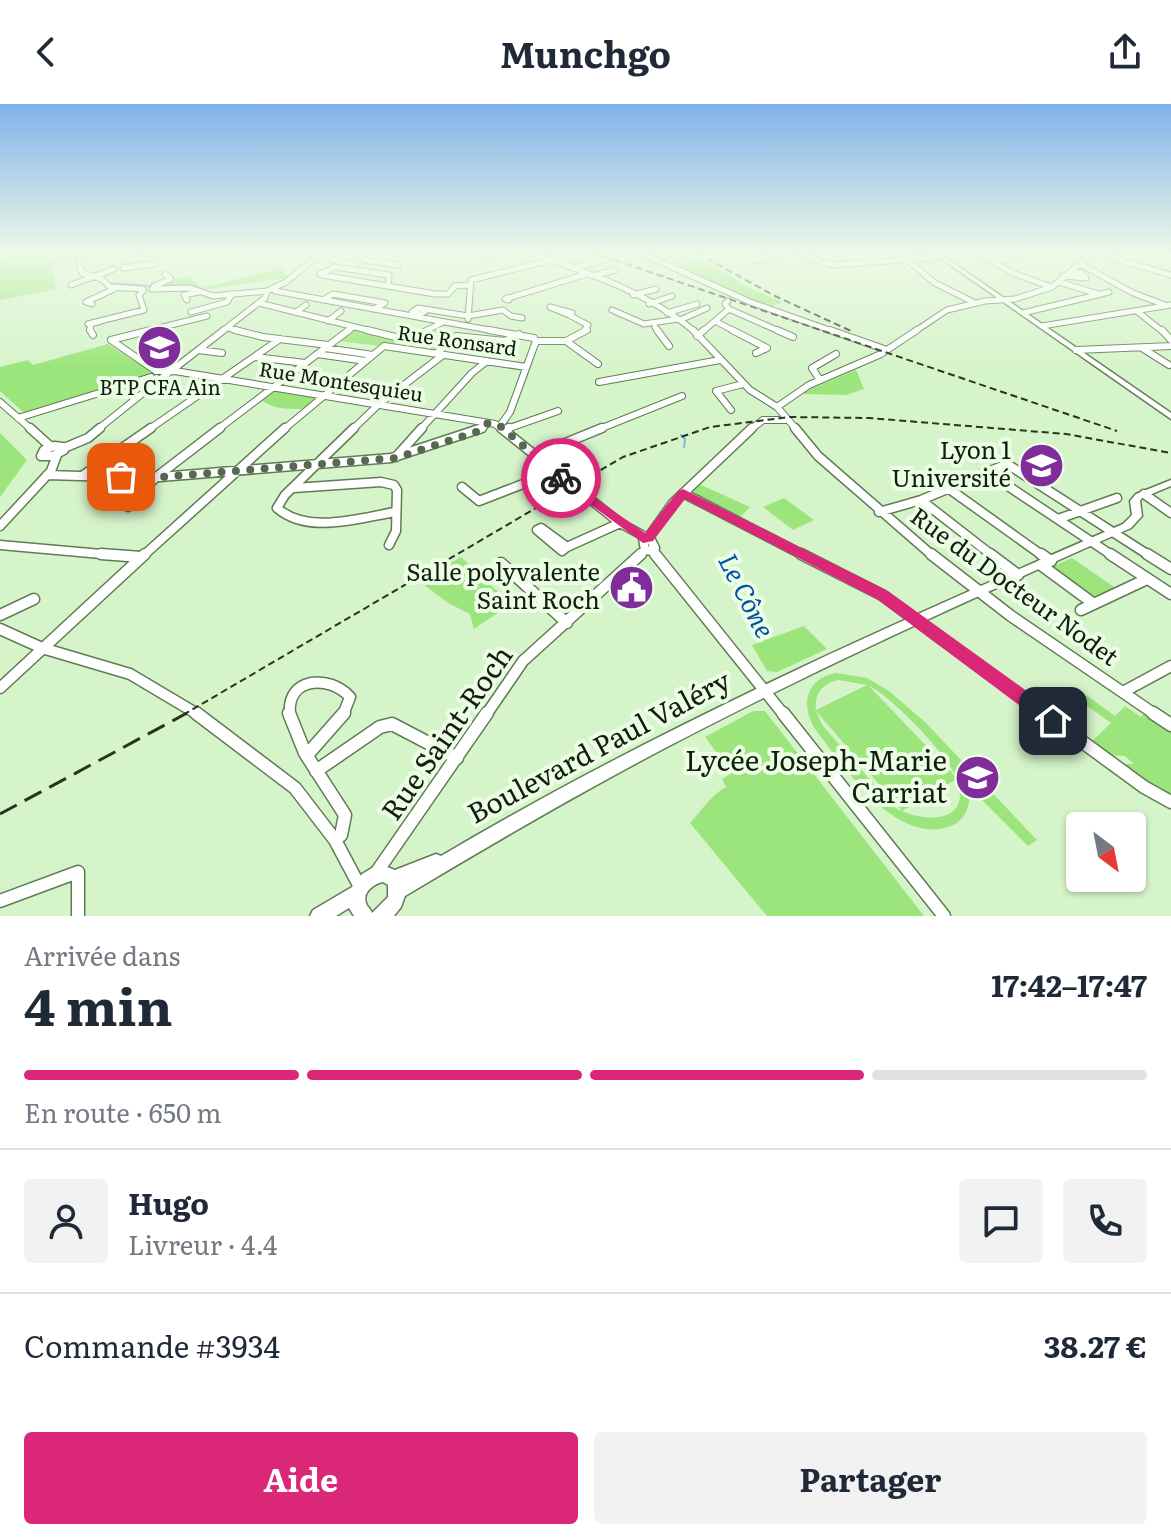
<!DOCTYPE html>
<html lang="fr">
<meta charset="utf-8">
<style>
:root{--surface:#fff;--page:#f2f2f3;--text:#1f2937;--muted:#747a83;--line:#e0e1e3;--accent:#db2777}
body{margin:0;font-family:Literata,serif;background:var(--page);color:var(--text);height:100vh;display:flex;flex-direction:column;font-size:30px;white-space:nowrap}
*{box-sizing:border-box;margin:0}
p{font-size:26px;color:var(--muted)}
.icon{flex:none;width:44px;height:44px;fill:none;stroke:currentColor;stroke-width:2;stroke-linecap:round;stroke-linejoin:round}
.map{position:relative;height:812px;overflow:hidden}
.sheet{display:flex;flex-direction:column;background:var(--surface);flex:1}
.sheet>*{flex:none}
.needle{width:52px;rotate:148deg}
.controls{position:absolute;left:1066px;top:708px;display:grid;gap:16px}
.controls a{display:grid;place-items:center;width:80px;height:80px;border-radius:8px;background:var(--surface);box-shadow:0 2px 6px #0004;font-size:40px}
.pin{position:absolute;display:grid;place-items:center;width:68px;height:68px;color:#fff;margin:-34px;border-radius:16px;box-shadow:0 4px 12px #0006}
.courier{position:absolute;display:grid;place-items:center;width:80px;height:80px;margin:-40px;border:6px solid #db2777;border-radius:50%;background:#fff;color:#222;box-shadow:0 2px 10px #0007}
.overview em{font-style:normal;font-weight:700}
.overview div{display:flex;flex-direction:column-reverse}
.overview{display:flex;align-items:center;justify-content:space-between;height:136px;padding:0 24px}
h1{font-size:52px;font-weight:700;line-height:60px}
.bar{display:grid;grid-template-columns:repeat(4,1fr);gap:12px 8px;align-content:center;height:96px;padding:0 24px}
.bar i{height:10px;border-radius:6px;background:var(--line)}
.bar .on{background:var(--accent)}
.bar p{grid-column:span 4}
.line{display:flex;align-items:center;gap:20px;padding:0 24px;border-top:2px solid var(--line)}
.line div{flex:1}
.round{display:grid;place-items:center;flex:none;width:84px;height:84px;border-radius:8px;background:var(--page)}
.primary-button{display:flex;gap:16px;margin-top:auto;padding:16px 24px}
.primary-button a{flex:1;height:92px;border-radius:8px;background:var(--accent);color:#fff;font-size:32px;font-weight:700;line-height:92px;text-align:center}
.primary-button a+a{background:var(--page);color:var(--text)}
header{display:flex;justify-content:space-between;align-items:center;height:104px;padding:0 24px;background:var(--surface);font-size:36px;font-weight:700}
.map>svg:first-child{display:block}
.green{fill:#9ce57c;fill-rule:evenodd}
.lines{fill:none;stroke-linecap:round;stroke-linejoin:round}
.stream{stroke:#84b0ec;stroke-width:2}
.minor-far4-casing{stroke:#617b56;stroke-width:7}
.minor-far3-casing{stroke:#617b56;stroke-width:8}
.minor-far2-casing{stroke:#617b56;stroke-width:11}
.minor-far1-casing{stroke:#617b56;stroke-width:13}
.minor-casing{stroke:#617b56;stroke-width:15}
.major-casing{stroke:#617b56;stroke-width:3}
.minor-far4{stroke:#fff;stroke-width:5}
.minor-far3{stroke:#fff;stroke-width:6}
.minor-far2{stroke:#fff;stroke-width:8}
.minor-far1{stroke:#fff;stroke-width:10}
.minor{stroke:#fff;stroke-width:12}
.major{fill:#fff;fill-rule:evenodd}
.rail-far1{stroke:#283422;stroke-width:2;stroke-dasharray:7 4;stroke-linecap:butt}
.rail{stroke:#283422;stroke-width:3;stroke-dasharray:19 9;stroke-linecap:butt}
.route{fill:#db2777}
.done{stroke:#576850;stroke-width:8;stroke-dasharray:0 14.4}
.labels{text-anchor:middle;stroke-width:8;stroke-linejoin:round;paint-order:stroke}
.far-street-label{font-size:20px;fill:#131d0e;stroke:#ebfde4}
.far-poi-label{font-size:20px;fill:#131d0e;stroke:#ebfde4}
.poi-label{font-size:24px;fill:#131d0e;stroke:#ebfde4;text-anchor:end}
.street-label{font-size:24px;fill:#131d0e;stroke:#ebfde4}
.water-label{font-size:26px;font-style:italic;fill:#0050a8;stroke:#ebfde4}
.near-street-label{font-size:28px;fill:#131d0e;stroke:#ebfde4}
.near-poi-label{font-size:28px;fill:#131d0e;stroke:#ebfde4;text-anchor:end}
</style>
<header><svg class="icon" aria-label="back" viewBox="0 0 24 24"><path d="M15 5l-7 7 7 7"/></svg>Munchgo<svg class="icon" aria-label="share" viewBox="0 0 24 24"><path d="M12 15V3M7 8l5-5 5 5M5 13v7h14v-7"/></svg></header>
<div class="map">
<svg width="1171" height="812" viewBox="0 0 1171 812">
<rect width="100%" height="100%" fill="#d6f4ca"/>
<path class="green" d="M28,149H49L54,153L75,150L78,157L52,161L56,185L0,196V154Z
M682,150L690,155L682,158L706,157L749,184L782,198L769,204L738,191L742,188L735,189L659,154Z
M281,164L288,174L199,186L169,184L141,190C157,183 170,176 188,172L203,184Z
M438,224L444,226L438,231L450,232L438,246L431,248L338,237L356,225C390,234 408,244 438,224Z
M108,240L153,269L28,308H23L0,287V263L28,256L33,261Z
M856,266L864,285L846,291L799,290Z
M276,286L320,293L306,305C289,305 275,306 261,296Z
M0,329L27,356L0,393Z
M699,380L750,403L739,414L696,390L693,386Z
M784,394L814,416L793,426L763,403Z
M461,453L511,500L474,525L470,510L448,499L419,477Z
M1072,454L1117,485C1085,500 1081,488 1055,469L1054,462Z
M804,522L827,545L777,568L767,567L752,541Z
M836,569L867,574L889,587L925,618L1037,736L1028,742L970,684C970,701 967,717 948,723C893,740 843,661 815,625C800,600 806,575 836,569ZM839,576L867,581L816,606C814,589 823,579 839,576ZM869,582C892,593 947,650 956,673ZM816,607L902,707L957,675C973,722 920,719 894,703L823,622Z
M1082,588L1115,612L1125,602L1141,613L1146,607L1171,628V690L1116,660H1134L1125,652L1108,651L1089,640L1111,619L1076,594Z
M753,607H765L924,812H767L690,719C702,706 710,692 726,683L722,675L732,669L705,633Z"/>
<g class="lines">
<path class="stream" d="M112,179L150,182
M681,331L685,335L684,343"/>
<defs>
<path id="minor-far4" d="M531,149C587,168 649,189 695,228
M641,149L750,198L835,228
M798,149L832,161L941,153
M977,149L1013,169L1051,183
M1096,149L1171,171
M613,153L626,149
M487,154L491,149
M332,156L356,160
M364,156L398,161
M755,156L790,149
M907,156L935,179L975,199
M125,157L144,153
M79,158L82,169L102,175L110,183L143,185
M562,159L576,154L563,151
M995,159L1024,149
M1080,160L1133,189L1165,201
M123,164L154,160
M575,164L607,155
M592,172L615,166
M1063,172L1086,174L1081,169L1070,168
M1059,178L1098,190
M71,181L114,165
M154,182L171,175L165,170
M388,182L389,171L335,163L320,170L322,171L435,190H448L455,182L468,181
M152,185L190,184L213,192L267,187
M275,187L500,228
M633,191L656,185
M187,196L184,191L199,188
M323,196L333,190L385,199L374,205
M509,196L505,195L587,170
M259,199L375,228
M92,200L86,198L114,185
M649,200L672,192
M550,203L572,209L569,211Z
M729,205L781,228
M427,206L421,210L412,208L418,204L468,212L503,206L511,212L522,214
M612,206L644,220L678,215
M191,208L227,198L232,190
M296,208L306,201
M1138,208L1163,228
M667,209L697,200
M1023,209L1109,188
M569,211L588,221L583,228
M468,215L471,176L551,156
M680,216L707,204
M328,217L341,207
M715,217L736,228
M99,218L88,220L144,206L139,191L143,187
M90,221L91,228
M1042,222L1171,201
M655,223L659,228
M228,224L243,228
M143,228L207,212
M221,228L265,194L267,187L286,178L321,149
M347,228L353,223
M424,228L443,218
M702,228L729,205L725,200L728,197
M914,228L947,206L985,197L1015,195L1052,183L1093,149"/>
<path id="minor-far3" d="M90,226L93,231
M151,226L111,236L156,267H166
M235,226L263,233L328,241
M367,226L408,236L428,226
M489,226L534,234L536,237L510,308L500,322
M657,226L669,242
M693,226L750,286L777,303
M732,226L767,244L756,249
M777,226L793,233
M830,226L887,246
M1162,226L1171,236
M697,232L704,226
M536,237H566L587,226
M566,237L598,260
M325,244L373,251
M1142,244L1169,261
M198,246L222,249
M1076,246L1171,242
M317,250L366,257
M436,250L456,232L505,237L519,230
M255,253L305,259
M175,264V267L165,268Z
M175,264L224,226
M175,267L495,320L503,326
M820,276L812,264L836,250
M599,278L720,256
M0,298L32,326
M777,303L797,326
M777,303L809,281L881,250L917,226
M731,306L716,287L743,280
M18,314L151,273
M97,326L168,269
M148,326L280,235
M217,326L349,226
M283,326L384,242L526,263
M352,326L379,300L443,251
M420,326L472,269L487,257
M480,326L488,319
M504,326L558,307
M597,326L682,292
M750,326L763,316H785"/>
<path id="minor-far2" d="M30,324L51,343
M354,324L285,391L277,404C308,431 359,414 395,408
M501,324L620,419L651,436L655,444L653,447
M795,324L818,352L933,452
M504,326L509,324
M54,342L63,343L64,346L53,352H41L44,346Z
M64,344L88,334L100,324
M536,351L602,324
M396,353L422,324
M987,368L1113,452
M47,371L148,374L391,354L482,324
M82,372L151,324
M462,383L479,397L554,368
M294,384L381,378L394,381L397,386L396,427L389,441
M948,384L1043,452
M683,389L805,452
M1144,390L1171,409
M921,396L993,452
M128,403L155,374L220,324
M879,408L921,396L1007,360L1150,452
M1058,415L1117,394
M0,422L51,367L57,351
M541,424L567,443L562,447L537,426Z
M643,434L645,446L653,447L657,452
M648,434L673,399L752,324
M0,441L124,452
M567,443L620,419
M143,452L285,324
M639,452L645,446"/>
<path id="minor-far1" d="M101,450L141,453
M655,450L784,611
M801,450L882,491L1045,611
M931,450L1011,512L1156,611
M990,450L1018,471
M1041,450L1051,457
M1110,450L1171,490
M1147,450L1171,465
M501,459L567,519
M1041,461L1094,500
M1081,506L1147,475
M0,511L34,495
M0,525L42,544L130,570L199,611
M0,584L145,450
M1123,588L1171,562
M290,611C286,573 329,570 350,593L343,611
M486,611L523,557L641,450"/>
<path id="minor" d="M196,609L295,684L335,736L360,783
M289,609L305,649L345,711L341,731L335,736
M783,609L944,812
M1043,609L1144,683L1171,698
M1153,609L1171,621
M307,651L344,609
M316,667L380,623L392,620L457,654
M376,769L487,609
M0,797L78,768V812"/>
<path id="major" d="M933,149H939L1171,309V315Z
M1171,376V382L1142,394L1140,397L1142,412L1131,424C975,493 820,563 669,642C579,689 492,740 405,792L401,803L394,812H354L349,804L336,812H310L313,806L352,783L362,770L372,764L384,762L395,766L436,750L441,752C659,623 891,520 1123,420L1132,411L1130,397L1136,390ZM383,778L388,781V793L372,809C371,805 367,803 366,799C362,788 374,780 383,778Z"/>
</defs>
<use href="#minor-far4" class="minor-far4-casing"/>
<use href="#minor-far3" class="minor-far3-casing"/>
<use href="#minor-far2" class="minor-far2-casing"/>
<use href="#minor-far1" class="minor-far1-casing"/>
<use href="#minor" class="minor-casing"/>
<use href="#major" class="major-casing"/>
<use href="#minor-far4" class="minor-far4"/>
<use href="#minor-far3" class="minor-far3"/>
<use href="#minor-far2" class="minor-far2"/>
<use href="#minor-far1" class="minor-far1"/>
<use href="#minor" class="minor"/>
<use href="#major" class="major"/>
<path class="rail-far1" d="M594,149L1117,327
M697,149L775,192L851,227
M183,611L623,353L710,323L790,313L869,314L1066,330L1171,349"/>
<path class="rail" d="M0,710L187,609"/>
</g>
<linearGradient id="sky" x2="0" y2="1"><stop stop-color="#80b2ea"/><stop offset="0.57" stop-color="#edfae7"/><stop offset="1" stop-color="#edfae7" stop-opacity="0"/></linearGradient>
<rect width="1171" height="263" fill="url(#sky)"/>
<path class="route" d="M561,370L645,429L678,387L683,385L888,487L1060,611L1062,617L1060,622H1047L877,495L685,395L653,437L643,439L557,376L555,374Z"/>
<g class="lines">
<path class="done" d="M121,373L148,374L396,354L479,327L488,319L500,322L561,374"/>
</g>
<defs>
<symbol id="university-disc" viewBox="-11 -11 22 22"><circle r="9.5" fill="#802c9a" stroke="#ebfde4"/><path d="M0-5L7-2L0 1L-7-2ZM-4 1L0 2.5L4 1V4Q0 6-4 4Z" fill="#fff"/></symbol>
<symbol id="civic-disc" viewBox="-11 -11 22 22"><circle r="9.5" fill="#802c9a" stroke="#ebfde4"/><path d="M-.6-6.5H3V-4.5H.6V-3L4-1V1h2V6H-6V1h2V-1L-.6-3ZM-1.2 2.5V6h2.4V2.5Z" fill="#fff"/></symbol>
<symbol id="school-disc" viewBox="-11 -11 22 22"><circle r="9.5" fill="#802c9a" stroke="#ebfde4"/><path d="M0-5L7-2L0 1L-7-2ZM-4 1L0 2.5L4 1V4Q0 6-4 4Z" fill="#fff"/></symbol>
</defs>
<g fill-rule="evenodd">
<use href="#university-disc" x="134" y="218" width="51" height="51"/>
<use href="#university-disc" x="1016" y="336" width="51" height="51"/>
<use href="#civic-disc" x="606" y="458" width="51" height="51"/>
<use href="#school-disc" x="952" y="648" width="51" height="51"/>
</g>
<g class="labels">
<g class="far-street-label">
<text transform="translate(457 237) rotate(8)" y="7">Rue Ronsard</text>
<text transform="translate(341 278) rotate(9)" y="7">Rue Montesquieu</text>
</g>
<g class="far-poi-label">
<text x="160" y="291">BTP CFA Ain</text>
</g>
<g class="poi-label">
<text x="1011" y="355">Lyon 1<tspan x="1011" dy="28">Université</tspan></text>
<text x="600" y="477">Salle polyvalente<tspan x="600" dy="28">Saint Roch</tspan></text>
</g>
<g class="street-label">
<text transform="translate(1014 483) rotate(36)" y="8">Rue du Docteur Nodet</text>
</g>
<g class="water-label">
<text transform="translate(746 492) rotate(63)" y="9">Le Cône</text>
</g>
<g class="near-street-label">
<text transform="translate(447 629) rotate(-55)" y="10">Rue Saint-Roch</text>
<text transform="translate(599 643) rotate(-28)" y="10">Boulevard Paul Valéry</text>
</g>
<g class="near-poi-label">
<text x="947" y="667">Lycée Joseph-Marie<tspan x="947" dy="32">Carriat</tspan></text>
</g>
</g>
</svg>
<div class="controls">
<a><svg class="needle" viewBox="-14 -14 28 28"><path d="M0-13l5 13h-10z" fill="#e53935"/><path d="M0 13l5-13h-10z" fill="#747a83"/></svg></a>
</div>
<div class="pin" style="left:121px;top:373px;background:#ea580c"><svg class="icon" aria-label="bag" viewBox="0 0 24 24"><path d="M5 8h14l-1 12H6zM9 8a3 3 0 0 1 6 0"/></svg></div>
<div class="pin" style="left:1053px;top:617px;background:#1f2937"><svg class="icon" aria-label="home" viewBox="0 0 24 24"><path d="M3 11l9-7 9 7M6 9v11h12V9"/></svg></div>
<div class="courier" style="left:561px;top:374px"><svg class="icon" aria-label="bike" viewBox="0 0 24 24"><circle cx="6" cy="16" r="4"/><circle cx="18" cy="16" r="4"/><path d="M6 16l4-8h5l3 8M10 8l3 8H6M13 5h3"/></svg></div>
</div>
<section class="sheet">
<div class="overview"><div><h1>4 min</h1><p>Arrivée dans</p></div><em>17:42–17:47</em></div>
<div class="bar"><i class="on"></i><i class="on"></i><i class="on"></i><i></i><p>En route · 650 m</p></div>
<div class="line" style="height:144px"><a class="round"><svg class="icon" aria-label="person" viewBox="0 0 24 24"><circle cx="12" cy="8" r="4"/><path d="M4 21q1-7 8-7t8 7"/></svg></a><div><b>Hugo</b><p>Livreur · 4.4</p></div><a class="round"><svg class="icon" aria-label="chat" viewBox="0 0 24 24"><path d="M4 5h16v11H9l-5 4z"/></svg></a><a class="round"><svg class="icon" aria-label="phone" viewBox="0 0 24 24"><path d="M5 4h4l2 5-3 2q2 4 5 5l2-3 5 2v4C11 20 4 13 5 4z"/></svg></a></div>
<div class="line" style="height:104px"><div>Commande #3934</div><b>38.27 €</b></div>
<div class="primary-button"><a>Aide</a><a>Partager</a></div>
</section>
